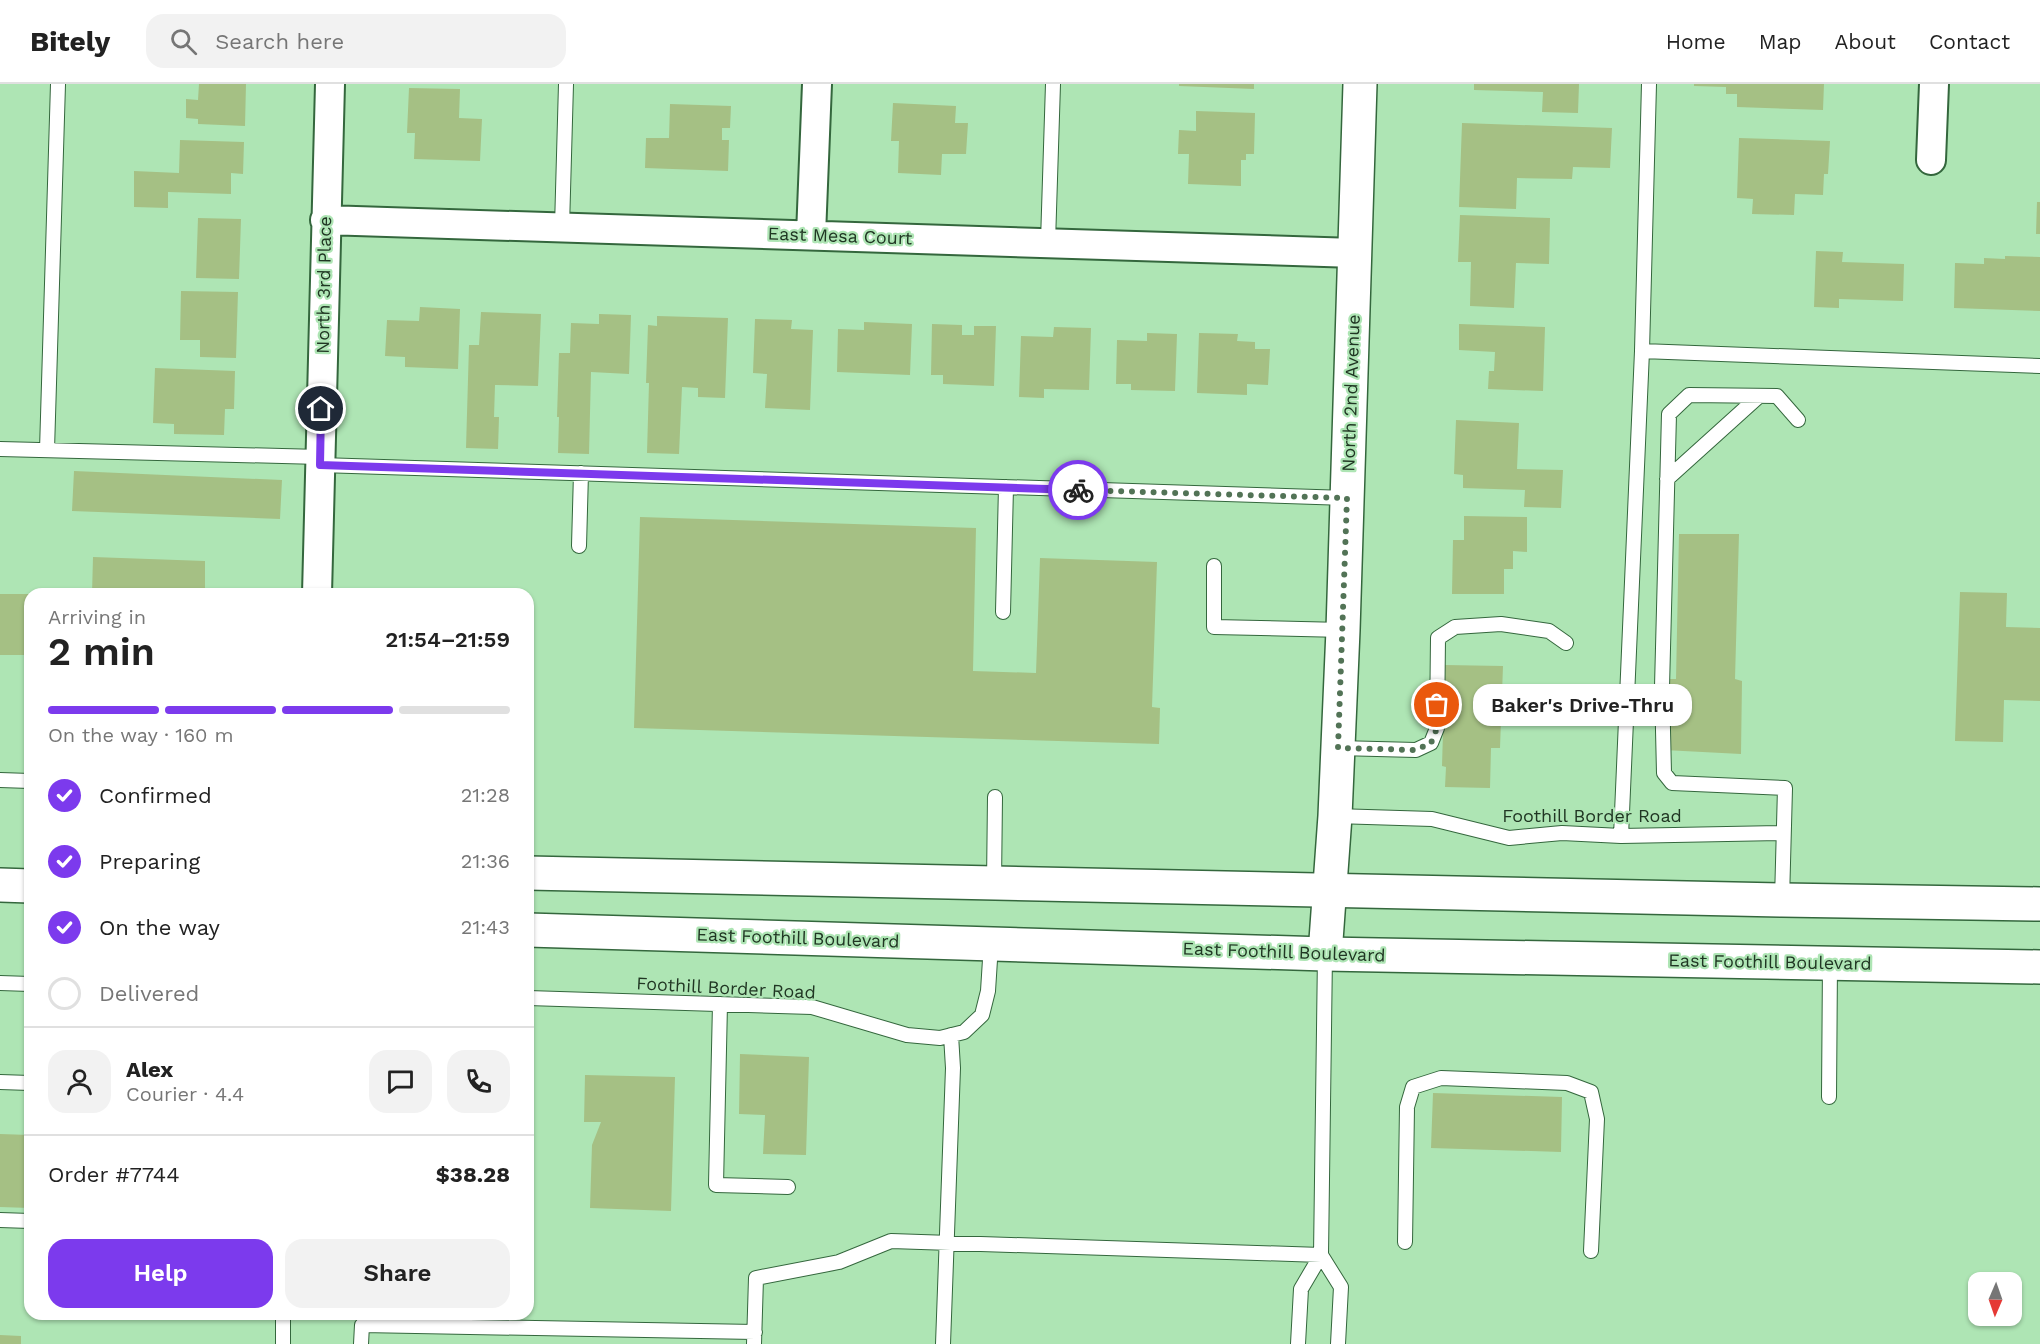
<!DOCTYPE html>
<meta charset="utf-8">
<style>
:root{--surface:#fff;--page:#f2f2f2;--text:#222;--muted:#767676;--line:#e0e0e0;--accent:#7c3aed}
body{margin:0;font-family:"Work Sans",sans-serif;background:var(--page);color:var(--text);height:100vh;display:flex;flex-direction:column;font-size:22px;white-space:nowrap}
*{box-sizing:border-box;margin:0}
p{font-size:20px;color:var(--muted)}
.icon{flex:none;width:33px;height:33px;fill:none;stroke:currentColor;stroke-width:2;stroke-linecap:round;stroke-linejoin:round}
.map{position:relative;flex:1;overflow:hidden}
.sheet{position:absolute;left:24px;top:504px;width:510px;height:732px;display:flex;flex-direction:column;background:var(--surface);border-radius:18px;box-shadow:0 2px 4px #0004}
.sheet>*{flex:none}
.needle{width:39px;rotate:182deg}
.buttons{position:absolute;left:1968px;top:1188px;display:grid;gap:12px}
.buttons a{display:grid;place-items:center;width:54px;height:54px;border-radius:12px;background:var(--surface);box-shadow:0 2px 4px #0004;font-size:30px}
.pin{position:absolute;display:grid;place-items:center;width:51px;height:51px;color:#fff;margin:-26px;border:3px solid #fff;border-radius:50%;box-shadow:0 2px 6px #0007}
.courier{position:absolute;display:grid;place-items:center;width:60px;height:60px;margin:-30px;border:4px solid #7c3aed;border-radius:50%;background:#fff;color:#222;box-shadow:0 2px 8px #0007}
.bubble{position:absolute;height:42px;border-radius:18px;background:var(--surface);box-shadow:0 2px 4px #0004;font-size:20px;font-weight:600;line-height:42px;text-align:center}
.head em{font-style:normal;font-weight:600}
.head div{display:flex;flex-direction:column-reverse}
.head{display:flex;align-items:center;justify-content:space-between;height:102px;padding:0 24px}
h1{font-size:39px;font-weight:600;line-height:45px}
.bar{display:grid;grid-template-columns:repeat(4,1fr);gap:9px 6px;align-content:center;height:72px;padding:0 24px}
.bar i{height:8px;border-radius:4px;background:var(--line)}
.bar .current{background:var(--accent)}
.bar p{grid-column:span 4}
.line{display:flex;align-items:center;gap:15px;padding:0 24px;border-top:2px solid var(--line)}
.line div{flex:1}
.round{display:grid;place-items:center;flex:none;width:63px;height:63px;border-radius:18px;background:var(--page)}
ol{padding:0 24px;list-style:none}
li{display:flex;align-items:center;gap:18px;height:66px}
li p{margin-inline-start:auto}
li .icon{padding:6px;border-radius:50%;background:var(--accent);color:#fff;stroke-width:4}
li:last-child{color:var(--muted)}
li i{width:33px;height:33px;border:3px solid var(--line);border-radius:50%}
.button{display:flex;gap:12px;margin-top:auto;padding:12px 24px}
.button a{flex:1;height:69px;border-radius:18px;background:var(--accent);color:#fff;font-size:24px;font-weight:600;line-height:69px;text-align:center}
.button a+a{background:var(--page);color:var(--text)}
header{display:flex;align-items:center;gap:36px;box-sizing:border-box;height:84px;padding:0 30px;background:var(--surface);border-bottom:2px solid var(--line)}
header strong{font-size:28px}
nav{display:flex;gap:33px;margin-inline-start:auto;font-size:21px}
.search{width:420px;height:54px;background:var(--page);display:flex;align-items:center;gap:15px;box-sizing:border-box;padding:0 21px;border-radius:18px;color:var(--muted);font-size:22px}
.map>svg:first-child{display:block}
.building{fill:#a5c084}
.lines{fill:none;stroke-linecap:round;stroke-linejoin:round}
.service-casing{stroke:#34673d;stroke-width:16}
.minor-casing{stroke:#34673d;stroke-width:32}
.tertiary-casing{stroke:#34673d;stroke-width:36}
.primary-casing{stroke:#34673d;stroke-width:36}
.service{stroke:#fff;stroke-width:14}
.minor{stroke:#fff;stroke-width:28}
.tertiary{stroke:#fff;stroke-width:33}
.primary{stroke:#fff;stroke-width:33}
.done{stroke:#527356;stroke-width:6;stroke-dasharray:0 10.8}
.route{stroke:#7c3aed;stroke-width:8}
.labels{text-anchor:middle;stroke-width:4.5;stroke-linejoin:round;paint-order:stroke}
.street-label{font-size:18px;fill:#203623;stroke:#aee5b4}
</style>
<header>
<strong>Bitely</strong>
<div class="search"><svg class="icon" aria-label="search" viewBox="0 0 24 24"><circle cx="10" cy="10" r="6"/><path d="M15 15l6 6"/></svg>Search here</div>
<nav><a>Home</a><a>Map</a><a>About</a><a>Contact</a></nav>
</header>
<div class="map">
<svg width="2040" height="1260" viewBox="0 0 2040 1260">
<rect width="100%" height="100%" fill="#aee5b4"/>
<path class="building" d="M199,0H246L245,42L198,40V35L186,34V15L198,16Z
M1179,0H1254V5L1179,2Z
M1474,0H1579L1578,29L1542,28L1543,8L1474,6Z
M1694,0H1824L1823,26L1737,23V10H1726V3L1694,2Z
M409,4L460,5L459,34L482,35L480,77L414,75L415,49H407Z
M893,19L956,22L955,39H968L966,70H942L941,91L898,89L899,57H891Z
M670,20L731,22L730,44H722V56H729L728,87L645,84L646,54H669Z
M1196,27L1255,29L1254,70H1246V76H1241V102L1188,100L1189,70H1178L1179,46L1196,47Z
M1462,39L1612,44L1610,84L1573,83L1572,95L1517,94L1516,125L1459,123Z
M1739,54L1830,57L1828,90H1824L1823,111L1795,110L1794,131L1752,130L1753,115L1737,114Z
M180,56L244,58L243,90L231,89V110L168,108V124L134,123V87L179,89Z
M2037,118H2040V150H2036Z
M1460,131L1550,134L1549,180L1516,179L1514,224L1470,222L1471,178H1458Z
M198,134L241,135L239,195L196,194Z
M1816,167L1843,168L1842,178L1904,180L1903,217L1839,215V224L1814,223Z
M2005,172L2040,173V227L1954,224L1955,179L1984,180V174L2005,175Z
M181,207L238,208L236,274L200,273V256H180Z
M420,223L460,225L458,285L405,283V273L385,272L387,236L419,237Z
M481,228L541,230L538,302L495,301L494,333H499L498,365L466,364L469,261H479Z
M599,230L631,231L629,290L591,288L589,370L558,369L559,333H557L559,269H570L571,239L599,240Z
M657,232L728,234L725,314L698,313V304L682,303L679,370L647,369L649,299H646L648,241L657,242Z
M755,235L792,236L791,245L813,246L810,326L765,324L767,290L753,289Z
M864,238L912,240L910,291L837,288L838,245L864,246Z
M932,240L962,241V251H974V242H996L994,302L943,300V291H931Z
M1459,240L1545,243L1543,307L1488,305L1489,287H1494L1495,268L1459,266Z
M1054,243L1091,244L1089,306L1044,305V314L1019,313L1021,252L1053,253Z
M1147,249L1177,250L1175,307L1131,306V300H1116L1117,256L1147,257Z
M1199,249L1238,250L1237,257L1255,258V265H1270L1268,301L1247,300V311L1197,309Z
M155,284L235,287L234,325H225L224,351L174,350V340L153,339Z
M1456,336L1519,339L1517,385L1563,386L1561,424L1524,423L1525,406L1463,404V391L1454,390Z
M74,387L282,396L280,435L72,427Z
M1464,432L1527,433V468L1513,467V485H1504V510H1452L1453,456H1464Z
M640,433L976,444L973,587L1036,589L1040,474L1157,478L1152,623L1160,624L1159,660L634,644Z
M1679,450H1739L1735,595L1742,597L1741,670L1664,666L1670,595H1676Z
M93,473L205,477V510H92Z
M1960,508L2007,509L2006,543L2040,544V617L2004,616L2003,658L1955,657Z
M0,510H30V571H0Z
M1445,581L1503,582L1500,664H1491L1490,704L1445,703L1446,683L1442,682Z
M740,970L809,973L806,1071L763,1070L765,1031L739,1030Z
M585,991L675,993L671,1127L590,1124L592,1061L601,1038H584Z
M1433,1009L1562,1013L1561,1068L1431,1064Z
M0,1050L30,1051V1124L0,1123Z
M0,1251L21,1252V1260H0Z"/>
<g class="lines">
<defs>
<path id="service" d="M562,143L566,0
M1048,158L1053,0
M1642,267L2040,282
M0,365L320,373
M47,366L58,0
M320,381L1347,414
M1667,395L1759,312
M579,462L581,389
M1214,482V543L1343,546
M1003,528L1006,403
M1338,664L1416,666L1431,659L1437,644L1438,554L1455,543L1501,540L1549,547L1566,559
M0,696L30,697
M1335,732L1432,735L1509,754L1562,749L1621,752L1783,749
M1621,752L1642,267L1649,0
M994,799L995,713
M1782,816L1785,704L1672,699L1664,689L1662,603L1669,330L1689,311L1777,312L1798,336
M0,899L30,900
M528,914L812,923L907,951L940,954L964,948L982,931L988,907L991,860
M720,920L716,1101L788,1103
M0,998L30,999
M1829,1013L1830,879
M0,1136L30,1137
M1405,1158L1407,1023L1413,1003L1441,994L1567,999L1591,1008L1597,1035L1591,1167
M1321,1171L1341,1203L1338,1260
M283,1260V1230
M361,1260L362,1241L755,1248
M754,1260L756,1194L839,1178L891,1157L1321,1171
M943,1260L953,984L951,951
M1298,1260L1301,1205L1321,1171L1325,870"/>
<path id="minor" d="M1931,76L1934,0
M325,136L1355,169
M811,151L817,0
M317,510L330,0"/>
<path id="tertiary" d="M1325,870L1335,732L1343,546L1360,0"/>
<path id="primary" d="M528,789L1782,816L2040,820
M0,801L30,802
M528,846L1325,870L2040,883"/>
</defs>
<use href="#service" class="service-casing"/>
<use href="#minor" class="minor-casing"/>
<use href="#tertiary" class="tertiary-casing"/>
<use href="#primary" class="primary-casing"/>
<use href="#service" class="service"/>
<use href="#minor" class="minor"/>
<use href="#tertiary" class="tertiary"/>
<use href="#primary" class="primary"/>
</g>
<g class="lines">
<path class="done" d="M1078,406L1347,414L1338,664L1416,666L1431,659L1437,644V621"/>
<path class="route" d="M321,325L320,381L1078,406"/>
</g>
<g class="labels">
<g class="street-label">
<text transform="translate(840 152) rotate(2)" y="6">East Mesa Court</text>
<text transform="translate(324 201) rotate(-89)" y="6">North 3rd Place</text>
<text transform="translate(1351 309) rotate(-88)" y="6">North 2nd Avenue</text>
<text x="1592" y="738">Foothill Border Road</text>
<text transform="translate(798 854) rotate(2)" y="6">East Foothill Boulevard</text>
<text transform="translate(1284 868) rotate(2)" y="6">East Foothill Boulevard</text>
<text transform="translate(1770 878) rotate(1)" y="6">East Foothill Boulevard</text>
<text transform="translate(726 904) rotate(3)" y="6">Foothill Border Road</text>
</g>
</g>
</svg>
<div class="buttons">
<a><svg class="needle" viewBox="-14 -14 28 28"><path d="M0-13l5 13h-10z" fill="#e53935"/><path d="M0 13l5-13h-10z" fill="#767676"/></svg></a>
</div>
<div class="pin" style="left:1437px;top:621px;background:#ea580c"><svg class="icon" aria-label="bag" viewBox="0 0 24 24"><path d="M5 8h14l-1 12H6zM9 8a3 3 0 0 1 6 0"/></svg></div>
<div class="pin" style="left:321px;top:325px;background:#1f2937"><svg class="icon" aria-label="home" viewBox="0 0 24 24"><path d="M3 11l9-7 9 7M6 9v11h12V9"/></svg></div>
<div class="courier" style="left:1078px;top:406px"><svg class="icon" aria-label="bike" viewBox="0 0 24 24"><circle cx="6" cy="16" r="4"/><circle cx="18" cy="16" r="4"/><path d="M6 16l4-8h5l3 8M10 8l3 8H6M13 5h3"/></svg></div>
<div class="bubble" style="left:1473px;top:600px;width:219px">Baker's Drive-Thru</div>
<section class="sheet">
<div class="head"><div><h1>2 min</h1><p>Arriving in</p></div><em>21:54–21:59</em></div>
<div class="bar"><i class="current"></i><i class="current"></i><i class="current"></i><i></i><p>On the way · 160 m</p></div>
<ol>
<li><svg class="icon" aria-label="check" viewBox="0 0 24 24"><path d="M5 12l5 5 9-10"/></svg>Confirmed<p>21:28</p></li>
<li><svg class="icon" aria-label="check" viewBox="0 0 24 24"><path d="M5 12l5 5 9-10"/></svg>Preparing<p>21:36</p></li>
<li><svg class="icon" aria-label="check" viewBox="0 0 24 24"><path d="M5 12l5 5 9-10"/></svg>On the way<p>21:43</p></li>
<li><i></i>Delivered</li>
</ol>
<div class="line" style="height:108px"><a class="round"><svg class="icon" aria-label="person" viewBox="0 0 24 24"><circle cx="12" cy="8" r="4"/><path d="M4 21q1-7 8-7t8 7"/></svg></a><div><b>Alex</b><p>Courier · 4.4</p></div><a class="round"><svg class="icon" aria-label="chat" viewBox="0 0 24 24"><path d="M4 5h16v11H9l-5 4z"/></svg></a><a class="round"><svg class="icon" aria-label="phone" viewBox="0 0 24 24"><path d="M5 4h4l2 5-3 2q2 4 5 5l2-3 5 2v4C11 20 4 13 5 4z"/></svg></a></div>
<div class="line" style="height:78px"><div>Order #7744</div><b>$38.28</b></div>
<div class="button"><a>Help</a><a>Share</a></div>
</section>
</div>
